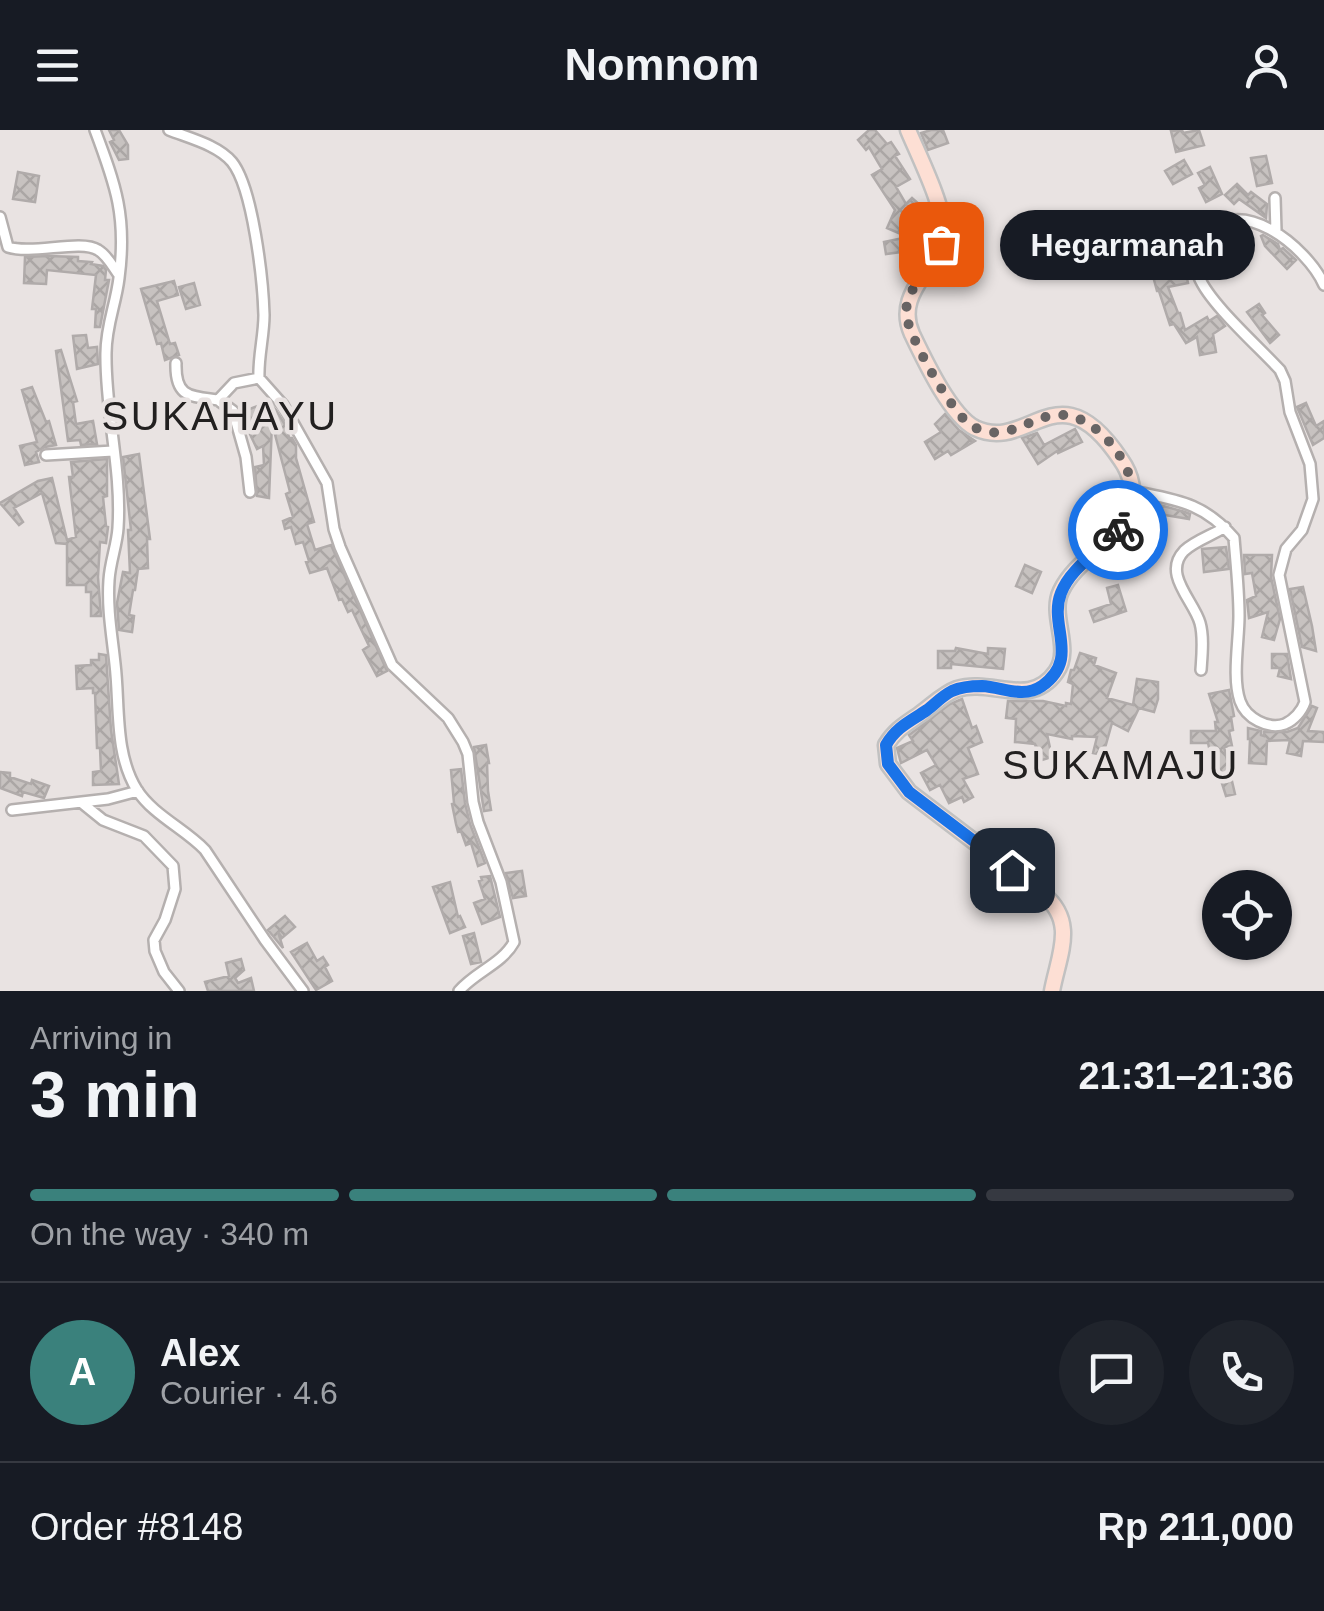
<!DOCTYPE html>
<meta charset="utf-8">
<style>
:root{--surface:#171b24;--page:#20242c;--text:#f1f3f6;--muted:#9ea1a6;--line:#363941;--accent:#3a817c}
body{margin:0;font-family:Arial,sans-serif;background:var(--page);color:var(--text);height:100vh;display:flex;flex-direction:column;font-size:38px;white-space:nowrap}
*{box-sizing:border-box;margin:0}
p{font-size:32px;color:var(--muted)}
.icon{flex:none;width:55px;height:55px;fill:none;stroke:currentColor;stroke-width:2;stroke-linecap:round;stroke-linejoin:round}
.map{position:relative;height:861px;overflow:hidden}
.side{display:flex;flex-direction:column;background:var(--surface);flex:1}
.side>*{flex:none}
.controls{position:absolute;left:1202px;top:740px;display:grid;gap:20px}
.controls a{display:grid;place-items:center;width:90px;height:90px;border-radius:50%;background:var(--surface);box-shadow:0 2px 8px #0004;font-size:50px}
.pin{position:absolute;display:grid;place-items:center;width:85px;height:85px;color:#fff;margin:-42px;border-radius:20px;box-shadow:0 5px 15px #0006}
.courier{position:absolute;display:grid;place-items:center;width:100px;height:100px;margin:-50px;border:8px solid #1a73e8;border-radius:50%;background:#fff;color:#222;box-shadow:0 2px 12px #0007}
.bubble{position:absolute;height:70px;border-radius:35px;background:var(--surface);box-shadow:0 2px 8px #0004;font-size:32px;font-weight:800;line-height:70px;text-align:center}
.head em{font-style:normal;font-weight:800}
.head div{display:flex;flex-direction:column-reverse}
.head{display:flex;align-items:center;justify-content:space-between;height:170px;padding:0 30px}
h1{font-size:65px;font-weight:800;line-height:75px}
.bar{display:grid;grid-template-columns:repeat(4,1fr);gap:15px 10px;align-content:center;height:120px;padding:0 30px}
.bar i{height:12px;border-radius:8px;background:var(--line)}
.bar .selected{background:var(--accent)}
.bar p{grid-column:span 4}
.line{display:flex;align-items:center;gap:25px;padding:0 30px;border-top:2px solid var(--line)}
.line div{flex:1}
.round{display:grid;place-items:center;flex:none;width:105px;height:105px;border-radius:52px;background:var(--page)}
header{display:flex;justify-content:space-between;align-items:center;height:130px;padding:0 30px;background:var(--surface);font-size:45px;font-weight:800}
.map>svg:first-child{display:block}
.building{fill:url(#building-cross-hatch);stroke:#b0abaa;stroke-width:2.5}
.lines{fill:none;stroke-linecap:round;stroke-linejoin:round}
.minor-casing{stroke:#b5b0af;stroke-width:14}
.primary-casing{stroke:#c1c1c1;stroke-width:19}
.minor{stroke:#fff;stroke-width:9}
.primary{stroke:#fddfd4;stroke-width:14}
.done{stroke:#686464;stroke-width:10;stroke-dasharray:0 18}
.route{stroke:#1a73e8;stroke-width:12}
.labels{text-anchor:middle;stroke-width:9;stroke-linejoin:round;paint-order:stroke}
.quarter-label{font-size:40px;letter-spacing:2.5px;fill:#222020;stroke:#e9e3e2}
</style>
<header><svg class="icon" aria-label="menu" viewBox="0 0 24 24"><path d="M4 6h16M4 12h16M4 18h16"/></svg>Nomnom<svg class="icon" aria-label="person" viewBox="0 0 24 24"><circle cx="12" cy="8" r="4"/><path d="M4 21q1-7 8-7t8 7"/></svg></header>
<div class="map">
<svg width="1324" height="861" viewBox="0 0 1324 861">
<defs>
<pattern id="building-cross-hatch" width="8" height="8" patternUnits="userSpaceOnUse" patternTransform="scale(2.5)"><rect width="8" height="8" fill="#c7c2c0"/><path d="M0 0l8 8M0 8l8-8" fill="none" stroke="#aba6a5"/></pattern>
</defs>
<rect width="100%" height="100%" fill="#e9e3e2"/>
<path class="building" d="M109,0H119L128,15V29L119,30L110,12L114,10Z
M869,0H875L887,14L891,12L899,24L895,26L910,49L896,57L906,74L912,68L930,84L920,96L924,119L886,124L884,112L908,107L887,98L895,80L872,45L882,39L869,17L866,20L858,10Z
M931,0H943L948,13L928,20L921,3Z
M1182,0L1183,3L1199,0L1204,15L1176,22L1171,1Z
M1266,26L1272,53L1257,56L1251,28Z
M1184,30L1192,44L1173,54L1165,41Z
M1210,37L1222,64L1206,72L1199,58L1205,55L1198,43Z
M18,42L39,46L35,72L13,69Z
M1237,54L1248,65L1251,62L1267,74L1266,88L1239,69L1234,74L1225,65Z
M1263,105L1278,114L1280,120L1283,118L1296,130L1287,139L1265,116L1261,106Z
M48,126L78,127V131L92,132L91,134L103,136L106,140L105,150H109L100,197H95L96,179H92L96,145L47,140L46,154L24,153L25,127Z
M1185,139L1188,153L1168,157L1178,183H1180L1185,200L1207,187L1209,191L1217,186L1225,196L1213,204L1216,222L1200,225L1197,207L1186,213L1174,194L1170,195L1159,161H1157L1153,146Z
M174,151L178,165L157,171L170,214L175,213L179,225L165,230L161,213L157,214L141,159Z
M194,153L200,175L186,179L179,157Z
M1259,174L1265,183L1262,185L1279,205L1270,213L1247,182Z
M86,205L88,218L97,217L98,234L77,239L73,206Z
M61,220L77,271L73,272L76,294L93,291L97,314L81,315L80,310L68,311L56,221Z
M32,257L46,292L49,291L56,315L45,317L36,322L39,332L25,335L20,316L37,312L22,260Z
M265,270H267L276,280L287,298L289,308H292L296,315V328L314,392L307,394L315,420L331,415L387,541L377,546L363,520L369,516L352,480L348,482L342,469L339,470L327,438L310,443L306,432L309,431L303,412L296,414L291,397L285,399L283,391L293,387L286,364L290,362L272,293L269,368L257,366L255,337L264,335L263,316L257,319L249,302L255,299L247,280L266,273Z
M1306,273L1316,296L1324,291V308L1313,315L1297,277Z
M945,284L959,300L975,311L951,325L948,321L935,329L925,312L941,302L935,294Z
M1075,299L1082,312L1058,323L1057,321L1038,334L1022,308L1037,303L1044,315Z
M139,324L150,409H147L148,438L138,439L135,460H133L129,485L134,486L132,502L119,500L117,473L123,442L130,443L128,400H131L123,327Z
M107,329V366L103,367L106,396L108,397L106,413L100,412L98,447L101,486H91V462H86V455H67V414L56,413L42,363L14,378L23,392L19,395L0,373L38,351L52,348L67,410L76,407L69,347H73L71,332Z
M1149,372L1185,382L1190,384L1189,389L1147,382Z
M1226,417L1229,439L1204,442L1202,419Z
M1244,425H1272L1271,447L1280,489L1274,510L1262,507L1268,482L1249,488L1247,470L1256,466L1252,443L1245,444Z
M1025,435L1041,442L1032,463L1016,456Z
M1118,455L1126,481L1094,492L1090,481L1111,474L1107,458Z
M1303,457L1312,496L1316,521L1302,517L1290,459Z
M956,518L988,524V518L1005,519L1003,539L951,534V538H938V521H955Z
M1080,523L1096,528L1094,535L1116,543L1107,568L1133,575L1137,549L1158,552V569L1154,582L1139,578L1128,601L1112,593L1103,625L1093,623L1097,607L1072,606V609L1047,604L1052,627L1039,631L1035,614L1015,612L1016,589L1006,588L1008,571H1043L1066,576V573L1071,574L1073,554L1068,552L1071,540H1074Z
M99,524L106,525L111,600L119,654L93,655V642L101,641L100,618H97L95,563H93V558L77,559L76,536L91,535V530H99Z
M1272,524H1287L1291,549L1278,546L1280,538H1272Z
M1229,560L1234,586L1231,587L1233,600L1229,601L1232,616L1224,617L1235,664L1226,666L1220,647L1216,648L1208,613H1191V601H1216L1215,592H1218L1209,564Z
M962,569L972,598L976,596L982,612L968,618L978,644L963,649L973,667L964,672L962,667L949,673L940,655L930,660L921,643L936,635L927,620L901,633L897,618L913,611L909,605L950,574Z
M1312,576L1317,578L1308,601L1324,602V612L1303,611L1301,626L1287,623L1290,610L1267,611L1266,634L1249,633L1250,609H1248V598L1261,601V605L1264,606V602H1287L1298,598Z
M486,615L489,633H487L488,661L491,680L484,681L474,617Z
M461,639L465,673L470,694L485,733L478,736L471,713L466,715L461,701L458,702L456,694L452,674L454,673L451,640Z
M0,642L10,643V647L31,654L32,650L49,656L44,668L23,662L22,666L0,658Z
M522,741L526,766L513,768L506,743Z
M490,746L500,787L482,794L474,773L485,769L479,751L482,750L481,747Z
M450,752L458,787L460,786L465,797L450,803L433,757Z
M285,786L295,797L282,808L278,802L283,818L268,800Z
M474,803L481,832L471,834L463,806Z
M307,813L317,831L323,827L328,835L325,837L332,851L316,860L291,822Z
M241,829L244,840L235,848L238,853L251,848L254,861H208L205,852L229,846L226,833Z"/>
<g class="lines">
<defs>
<path id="minor" d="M95,0C116,56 127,87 119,148C116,174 106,195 106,223C105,282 122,339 118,398C117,415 110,432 109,450C107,479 112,505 115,534C120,575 114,623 137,660C153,685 185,699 205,720L265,810L303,861
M169,0C189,8 218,15 232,32C253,58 263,150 264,185C264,206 258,227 259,248L283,275L327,353L334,399L340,417L392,535L448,588L463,612L468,624L473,672L478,692L501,752L514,812C502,834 475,842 459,861
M1275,68L1276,101
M0,87L8,117C32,125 81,109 98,120C107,125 113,137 119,145
M176,233C175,267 189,266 218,270L234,253L259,248
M218,270L233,281L246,327L250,362
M46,325L113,321
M1133,361C1176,370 1203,372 1234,408C1236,433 1239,460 1239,486C1239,511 1232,548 1240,571C1246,588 1268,600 1285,594C1294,590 1302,581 1305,572L1279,445L1286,419L1302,400L1313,369L1310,334L1290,282L1285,251L1280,240C1259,217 1210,174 1199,147C1194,134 1196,121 1203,110C1236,58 1308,118 1324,155
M1201,540C1202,525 1204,507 1200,493C1194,471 1162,444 1184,421C1194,411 1213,405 1225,397
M82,673L103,690L144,706L173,736L175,759L165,790L154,810L155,821L164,842L179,861
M12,680L108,669L138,661"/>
<path id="primary" d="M908,0C918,24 944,76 943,100C940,139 893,162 912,204C924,229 950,285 975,298C1030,324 1058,235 1121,330C1131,344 1136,363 1129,380C1116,414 1077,428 1061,461C1049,486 1073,518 1056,542C1030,579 992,548 957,559C943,564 932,576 919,585C906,594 895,600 886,615L888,634L909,662L1043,764C1077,792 1059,824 1052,861"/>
</defs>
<use href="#minor" class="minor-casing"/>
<use href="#primary" class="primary-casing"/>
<use href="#minor" class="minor"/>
<use href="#primary" class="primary"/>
</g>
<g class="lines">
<path class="done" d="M941,114C932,137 908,155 906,181C905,202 951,280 968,293C974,298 982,301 989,302C1016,306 1037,283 1063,285C1097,287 1133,332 1133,366C1132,379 1125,390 1118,400"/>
<path class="route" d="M1012,740L909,662L888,634L886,615C896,597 911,591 927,580C935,574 942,566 952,561C961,557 972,556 982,556C1003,557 1023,569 1042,556C1081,528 1048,496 1061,463C1071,437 1100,421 1118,400"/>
</g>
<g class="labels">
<g class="quarter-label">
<text x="220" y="300">SUKAHAYU</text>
<text x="1121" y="649">SUKAMAJU</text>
</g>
</g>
</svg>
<div class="controls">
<a><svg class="icon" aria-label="locate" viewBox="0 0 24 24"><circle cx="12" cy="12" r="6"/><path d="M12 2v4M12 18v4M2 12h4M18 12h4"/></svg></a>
</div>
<div class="pin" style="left:941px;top:114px;background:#ea580c"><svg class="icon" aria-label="bag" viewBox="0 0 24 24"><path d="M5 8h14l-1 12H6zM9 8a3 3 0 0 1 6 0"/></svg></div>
<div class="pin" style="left:1012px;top:740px;background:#1f2937"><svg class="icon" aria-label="home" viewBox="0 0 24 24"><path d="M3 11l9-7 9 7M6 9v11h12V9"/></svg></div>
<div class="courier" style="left:1118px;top:400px"><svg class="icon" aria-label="bike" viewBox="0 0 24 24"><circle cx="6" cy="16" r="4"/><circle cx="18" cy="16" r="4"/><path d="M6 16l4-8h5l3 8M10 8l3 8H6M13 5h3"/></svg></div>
<div class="bubble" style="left:1000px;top:80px;width:255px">Hegarmanah</div>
</div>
<section class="side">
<div class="head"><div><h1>3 min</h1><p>Arriving in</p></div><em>21:31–21:36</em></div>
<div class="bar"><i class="selected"></i><i class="selected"></i><i class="selected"></i><i></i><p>On the way · 340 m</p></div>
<div class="line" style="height:180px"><b class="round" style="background:var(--accent);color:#fff">A</b><div><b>Alex</b><p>Courier · 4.6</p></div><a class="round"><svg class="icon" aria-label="chat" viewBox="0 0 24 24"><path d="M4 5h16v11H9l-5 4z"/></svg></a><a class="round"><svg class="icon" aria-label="phone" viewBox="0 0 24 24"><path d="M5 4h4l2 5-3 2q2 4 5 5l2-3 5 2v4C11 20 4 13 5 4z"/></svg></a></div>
<div class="line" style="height:130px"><div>Order #8148</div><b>Rp 211,000</b></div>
</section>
